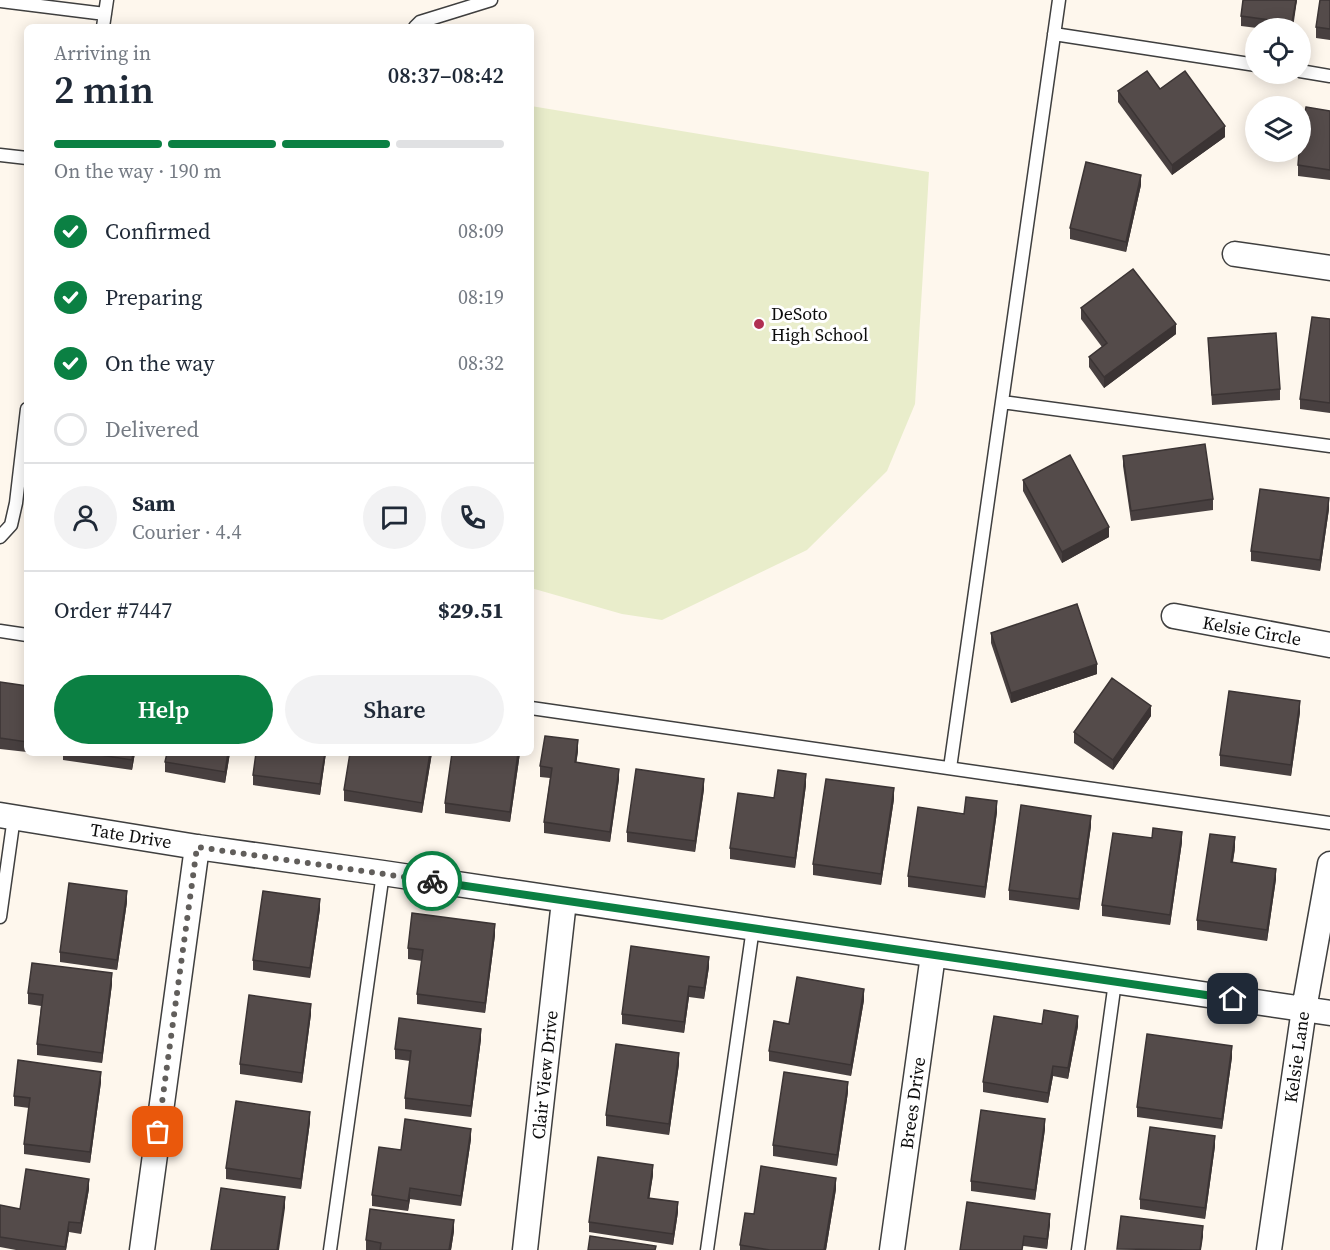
<!DOCTYPE html>
<meta charset="utf-8">
<style>
:root{--surface:#fff;--page:#f2f2f3;--text:#1f2937;--muted:#747a83;--line:#e0e1e3;--accent:#0b8043}
body{margin:0;font-family:"Source Serif 4",serif;background:var(--page);color:var(--text);height:100vh;display:flex;flex-direction:column;font-size:22px;white-space:nowrap}
*{box-sizing:border-box;margin:0}
p{font-size:20px;color:var(--muted)}
.icon{flex:none;width:33px;height:33px;fill:none;stroke:currentColor;stroke-width:2;stroke-linecap:round;stroke-linejoin:round}
.map{position:relative;flex:1;overflow:hidden}
.drawer{position:absolute;left:24px;top:24px;width:510px;height:732px;display:flex;flex-direction:column;background:var(--surface);border-radius:9px;box-shadow:0 3px 15px #0003}
.drawer>*{flex:none}
.fabs{position:absolute;left:1245px;top:18px;display:grid;gap:12px}
.fabs a{display:grid;place-items:center;width:66px;height:66px;border-radius:50%;background:var(--surface);box-shadow:0 3px 15px #0003;font-size:30px}
.pin{position:absolute;display:grid;place-items:center;width:51px;height:51px;color:#fff;margin:-26px;border-radius:12px;box-shadow:0 3px 9px #0006}
.courier{position:absolute;display:grid;place-items:center;width:60px;height:60px;margin:-30px;border:4px solid #0b8043;border-radius:50%;background:#fff;color:#222;box-shadow:0 2px 8px #0007}
.summary em{font-style:normal;font-weight:600}
.summary div{display:flex;flex-direction:column-reverse}
.summary{display:flex;align-items:center;justify-content:space-between;height:102px;padding:0 30px}
h1{font-size:39px;font-weight:600;line-height:45px}
.bar{display:grid;grid-template-columns:repeat(4,1fr);gap:9px 6px;align-content:center;height:72px;padding:0 30px}
.bar i{height:8px;border-radius:4px;background:var(--line)}
.bar .active{background:var(--accent)}
.bar p{grid-column:span 4}
.line{display:flex;align-items:center;gap:15px;padding:0 30px;border-top:2px solid var(--line)}
.line div{flex:1}
.round{display:grid;place-items:center;flex:none;width:63px;height:63px;border-radius:32px;background:var(--page)}
ol{padding:0 30px;list-style:none}
li{display:flex;align-items:center;gap:18px;height:66px}
li p{margin-inline-start:auto}
li .icon{padding:6px;border-radius:50%;background:var(--accent);color:#fff;stroke-width:4}
li:last-child{color:var(--muted)}
li i{width:33px;height:33px;border:3px solid var(--line);border-radius:50%}
.button{display:flex;gap:12px;margin-top:auto;padding:12px 30px}
.button a{flex:1;height:69px;border-radius:36px;background:var(--accent);color:#fff;font-size:24px;font-weight:600;line-height:69px;text-align:center}
.button a+a{background:var(--page);color:var(--text)}
.map>svg:first-child{display:block}
.pitch{fill:#e9edcb}
.lines{fill:none;stroke-linecap:round;stroke-linejoin:round}
.lane-casing{stroke:#3f3f3f;stroke-width:15}
.street-casing{stroke:#3f3f3f;stroke-width:27}
.lane{stroke:#fff;stroke-width:12}
.street{stroke:#fff;stroke-width:24}
.wall{fill:#484040}
.shaded-wall{fill:#3b3434}
.building{fill:#544b4a;stroke:#3b3434;stroke-width:1.5}
.done{stroke:#615e5b;stroke-width:6;stroke-dasharray:0 10.8}
.route{stroke:#0b8043;stroke-width:8}
.poi-dot{fill:#b13053;stroke:#fff;stroke-width:2}
.labels{text-anchor:middle;stroke-width:6;stroke-linejoin:round;paint-order:stroke}
.poi-label{font-size:18px;fill:#0c0c0c;stroke:#fff;text-anchor:start}
.street-label{font-size:18px;fill:#0c0c0c;stroke:#fff}
</style>
<div class="map">
<svg width="1330" height="1250" viewBox="0 0 1330 1250">
<rect width="100%" height="100%" fill="#fef7ed"/>
<path class="pitch" d="M531,106L929,172L915,404L887,471L807,550L662,620L622,614L531,588Z"/>
<g class="lines">
<defs>
<path id="lane" d="M0,1L105,14
M103,27L107,0
M415,27L420,22L491,0
M1054,34L1256,65
M1300,71L1330,76
M0,155L27,158
M1002,402L1330,446
M0,537L11,525L16,503L27,409
M0,631L27,635
M531,708L1330,823
M950,768L1059,0
M0,917L14,817
M330,1250L383,873
M707,1250L753,928
M1078,1250L1115,982"/>
<path id="street" d="M1235,254L1330,268
M1174,616L1330,645
M0,815L197,847L383,873L1330,1013
M142,1250L197,847
M525,1250L564,901
M892,1250L933,955
M1269,1250L1304,1009L1330,864"/>
</defs>
<use href="#lane" class="lane-casing"/>
<use href="#street" class="street-casing"/>
<use href="#lane" class="lane"/>
<use href="#street" class="street"/>
</g>
<path class="wall" d="M1297,0L1293,28H1257L1241,26V16Z
M1330,0V40L1316,38V27Z
M1118,91L1225,137L1172,175L1118,102Z
M1330,111V180L1298,176V165Z
M1141,185L1126,252L1070,239V228Z
M1081,308L1176,334L1104,388L1089,367V357L1102,347L1081,319Z
M1330,319V413L1300,409V399Z
M1208,338L1280,389V400L1212,405Z
M1123,456L1213,499V510L1131,521L1123,466Z
M1023,480L1109,537L1062,563L1023,491Z
M1329,509L1320,571L1251,561V551Z
M991,633L1097,674L1011,703L991,643Z
M0,682L27,686V752L0,749Z
M1300,712L1291,776L1220,766V755Z
M1151,716L1113,770L1074,743V732Z
M578,751L576,763L619,779L610,842L544,833V822L550,778L540,777V766Z
M63,753H135L132,770L63,760Z
M230,753L225,783L165,772V762Z
M326,753L320,795L253,785V775Z
M350,753H432L422,813L344,801V790Z
M520,753L510,822L445,813V803Z
M806,785L795,868L730,859V848Z
M704,789L695,852L627,842V832Z
M894,799L881,885L813,875V864Z
M997,812L985,898L908,887V876L964,814Z
M1091,826L1079,910L1009,900V890Z
M1182,842L1170,925L1102,916V905Z
M1235,848L1233,862L1276,879L1267,941L1197,930V920Z
M127,902L117,970L60,962V952Z
M320,909L310,978L253,970V960Z
M495,935L485,1013L417,1004V994L422,961L408,959V948Z
M709,967L704,999L689,997L684,1033L622,1024V1014Z
M112,984L102,1063L37,1055V1044L41,1006L28,1004V993Z
M864,1000L851,1076L769,1061V1051L789,1024Z
M311,1014L302,1083L240,1074V1064Z
M1042,1024L1078,1026L1068,1079L1053,1076L1048,1103L983,1092V1082Z
M481,1039L471,1117L405,1109V1098L410,1061L395,1059V1049Z
M1232,1057L1222,1129L1137,1117V1107Z
M679,1064L669,1135L606,1126V1115Z
M101,1082L90,1163L24,1154V1144L29,1108L14,1106V1096Z
M848,1092L837,1166L773,1156V1145Z
M310,1122L301,1189L226,1179V1168Z
M1045,1129L1035,1200L971,1191V1181Z
M471,1139L461,1206L410,1199L408,1211L372,1206V1195L401,1150Z
M1215,1146L1205,1219L1140,1209V1199Z
M653,1175L649,1198L678,1212L673,1245L589,1232V1222Z
M89,1189L81,1234L69,1232L66,1250H16L0,1247V1205L20,1209Z
M836,1189L826,1250H740V1245L754,1214Z
M1050,1224L1047,1249L1024,1246L960,1250Z
M454,1231L451,1250H366V1240Z"/>
<path class="shaded-wall" d="M1296,0H1297L1292,28V23Z
M1225,126V137L1172,175V165Z
M1141,175V185L1126,252V242Z
M1176,324V334L1104,388V377Z
M1329,498V509L1320,571V560Z
M1109,527V537L1062,563V552Z
M1097,664V674L1011,703V693Z
M1300,701V712L1291,776V765Z
M1151,706V716L1113,770V760Z
M578,740V751L575,773V762Z
M133,753H135L132,770V760Z
M228,753H230L225,783V772Z
M325,753H326L320,795V784Z
M430,753H432L422,813V803Z
M518,753H520L510,822V812Z
M619,769V779L610,842V832Z
M806,774V785L795,868V858Z
M704,779V789L695,852V841Z
M894,788V799L881,885V874Z
M997,801V812L985,898V887Z
M1091,816V826L1079,910V899Z
M1182,832V842L1170,925V915Z
M1235,837V848L1231,872V862Z
M1276,869V879L1267,941V930Z
M127,891V902L117,970V960Z
M320,899V909L310,978V968Z
M495,924V935L485,1013V1003Z
M709,957V967L704,999V988Z
M112,973V984L102,1063V1053Z
M689,986V997L684,1033V1022Z
M864,989V1000L851,1076V1065Z
M311,1004V1014L302,1083V1073Z
M1078,1016V1026L1068,1079V1068Z
M481,1029V1039L471,1117V1106Z
M1232,1046V1057L1222,1129V1119Z
M679,1053V1064L669,1135V1124Z
M1053,1066V1076L1048,1103V1093Z
M101,1072V1082L90,1163V1152Z
M848,1082V1092L837,1166V1155Z
M310,1112V1122L301,1189V1179Z
M1045,1119V1129L1035,1200V1190Z
M471,1129V1139L461,1206V1196Z
M1215,1136V1146L1205,1219V1208Z
M653,1165V1175L648,1208V1198Z
M836,1178V1189L826,1250H824Z
M89,1179V1189L81,1234V1223Z
M410,1188V1199L408,1211V1201Z
M285,1197V1208L279,1250H277Z
M678,1202V1212L673,1245V1234Z
M1050,1214V1224L1047,1249V1239Z
M454,1220V1231L451,1250H449Z
M69,1222V1232L66,1250H65Z
M1203,1226V1237L1201,1250H1200Z"/>
<path class="building" d="M1243,0H1296L1292,23L1241,16Z
M1320,0H1330V29L1316,27Z
M1147,71L1160,89L1185,71L1225,126L1172,165L1118,91Z
M1306,107L1330,111V170L1298,165L1299,152H1300V144Z
M1086,162L1141,175L1126,242L1070,228Z
M1133,269L1176,324L1104,377L1089,357L1107,343L1081,308Z
M1312,317L1330,319V403L1300,399Z
M1276,333L1280,389L1212,395L1208,338Z
M1205,444L1213,499L1131,511L1123,456Z
M1070,455L1109,527L1062,552L1023,480Z
M1260,489L1329,498L1320,560L1251,551Z
M1077,604L1097,664L1011,693L991,633Z
M1112,678L1151,706L1113,760L1074,732Z
M0,682L27,686V742L0,738Z
M1229,691L1300,701L1291,765L1220,755Z
M545,736L578,740L575,762L619,769L610,832L544,822L552,768L540,766Z
M87,753H133L132,760Z
M167,753H228L225,772L165,762Z
M256,753H325L320,784L253,775Z
M350,753H430L422,803L344,790Z
M452,753H518L510,812L445,803Z
M636,769L704,779L695,841L627,832Z
M778,770L806,774L795,858L730,848L738,793L774,798Z
M826,779L894,788L881,874L813,864Z
M966,797L997,801L985,887L908,876L918,807L964,814Z
M1021,805L1091,816L1079,899L1009,890Z
M1153,828L1182,832L1170,915L1102,905L1113,833L1152,838Z
M1210,834L1235,837L1231,862L1276,869L1267,930L1197,920Z
M69,883L127,891L117,960L60,952Z
M263,891L320,899L310,968L253,960Z
M412,913L495,924L485,1003L417,994L423,950L408,948Z
M631,946L709,957L704,988L689,986L684,1022L622,1014Z
M32,963L112,973L102,1053L37,1044L43,995L28,993Z
M797,977L864,989L851,1065L769,1051L774,1021L789,1024Z
M249,995L311,1004L302,1073L240,1064Z
M1044,1010L1078,1016L1068,1068L1053,1066L1048,1093L983,1082L994,1016L1042,1024Z
M399,1018L481,1029L471,1106L405,1098L411,1051L395,1049Z
M1147,1034L1232,1046L1222,1119L1137,1107Z
M616,1044L679,1053L669,1124L606,1115Z
M18,1060L101,1072L90,1152L24,1144L30,1098L14,1096Z
M784,1072L848,1082L837,1155L773,1145Z
M236,1101L310,1112L301,1179L226,1168Z
M981,1110L1045,1119L1035,1190L971,1181Z
M405,1119L471,1129L461,1196L410,1188L408,1201L372,1195L379,1147L401,1150Z
M1150,1127L1215,1136L1205,1208L1140,1199Z
M598,1157L653,1165L648,1198L678,1202L673,1234L589,1222Z
M761,1166L836,1178L824,1250H770L740,1245L745,1213L754,1214Z
M26,1169L89,1179L81,1223L69,1222L65,1247L0,1237V1205L20,1209Z
M221,1188L285,1197L277,1250H211Z
M967,1202L1050,1214L1047,1239L1024,1236L1022,1250H960Z
M370,1209L454,1220L449,1250H380L381,1243L366,1240Z
M1121,1216L1203,1226L1200,1250L1117,1249Z
M590,1236L656,1246L655,1250H588Z"/>
<g class="lines">
<path class="done" d="M158,1132L197,847L432,881"/>
<path class="route" d="M432,881L1233,999"/>
</g>
<circle class="poi-dot" cx="759" cy="324" r="6"/>
<g class="labels">
<g class="poi-label">
<text x="771" y="320">DeSoto<tspan x="771" dy="21">High School</tspan></text>
</g>
<g class="street-label">
<text transform="translate(1252 631) rotate(10)" y="6">Kelsie Circle</text>
<text transform="translate(131 836) rotate(9)" y="6">Tate Drive</text>
<text transform="translate(1297 1057) rotate(-82)" y="6">Kelsie Lane</text>
<text transform="translate(545 1075) rotate(-84)" y="6">Clair View Drive</text>
<text transform="translate(913 1103) rotate(-82)" y="6">Brees Drive</text>
</g>
</g>
</svg>
<div class="fabs">
<a><svg class="icon" aria-label="locate" viewBox="0 0 24 24"><circle cx="12" cy="12" r="6"/><path d="M12 2v4M12 18v4M2 12h4M18 12h4"/></svg></a>
<a><svg class="icon" aria-label="layers" viewBox="0 0 24 24"><path d="M12 4l9 5-9 5-9-5zM3 14l9 5 9-5"/></svg></a>
</div>
<div class="pin" style="left:158px;top:1132px;background:#ea580c"><svg class="icon" aria-label="bag" viewBox="0 0 24 24"><path d="M5 8h14l-1 12H6zM9 8a3 3 0 0 1 6 0"/></svg></div>
<div class="pin" style="left:1233px;top:999px;background:#1f2937"><svg class="icon" aria-label="home" viewBox="0 0 24 24"><path d="M3 11l9-7 9 7M6 9v11h12V9"/></svg></div>
<div class="courier" style="left:432px;top:881px"><svg class="icon" aria-label="bike" viewBox="0 0 24 24"><circle cx="6" cy="16" r="4"/><circle cx="18" cy="16" r="4"/><path d="M6 16l4-8h5l3 8M10 8l3 8H6M13 5h3"/></svg></div>
<section class="drawer">
<div class="summary"><div><h1>2 min</h1><p>Arriving in</p></div><em>08:37–08:42</em></div>
<div class="bar"><i class="active"></i><i class="active"></i><i class="active"></i><i></i><p>On the way · 190 m</p></div>
<ol>
<li><svg class="icon" aria-label="check" viewBox="0 0 24 24"><path d="M5 12l5 5 9-10"/></svg>Confirmed<p>08:09</p></li>
<li><svg class="icon" aria-label="check" viewBox="0 0 24 24"><path d="M5 12l5 5 9-10"/></svg>Preparing<p>08:19</p></li>
<li><svg class="icon" aria-label="check" viewBox="0 0 24 24"><path d="M5 12l5 5 9-10"/></svg>On the way<p>08:32</p></li>
<li><i></i>Delivered</li>
</ol>
<div class="line" style="height:108px"><a class="round"><svg class="icon" aria-label="person" viewBox="0 0 24 24"><circle cx="12" cy="8" r="4"/><path d="M4 21q1-7 8-7t8 7"/></svg></a><div><b>Sam</b><p>Courier · 4.4</p></div><a class="round"><svg class="icon" aria-label="chat" viewBox="0 0 24 24"><path d="M4 5h16v11H9l-5 4z"/></svg></a><a class="round"><svg class="icon" aria-label="phone" viewBox="0 0 24 24"><path d="M5 4h4l2 5-3 2q2 4 5 5l2-3 5 2v4C11 20 4 13 5 4z"/></svg></a></div>
<div class="line" style="height:78px"><div>Order #7447</div><b>$29.51</b></div>
<div class="button"><a>Help</a><a>Share</a></div>
</section>
</div>
